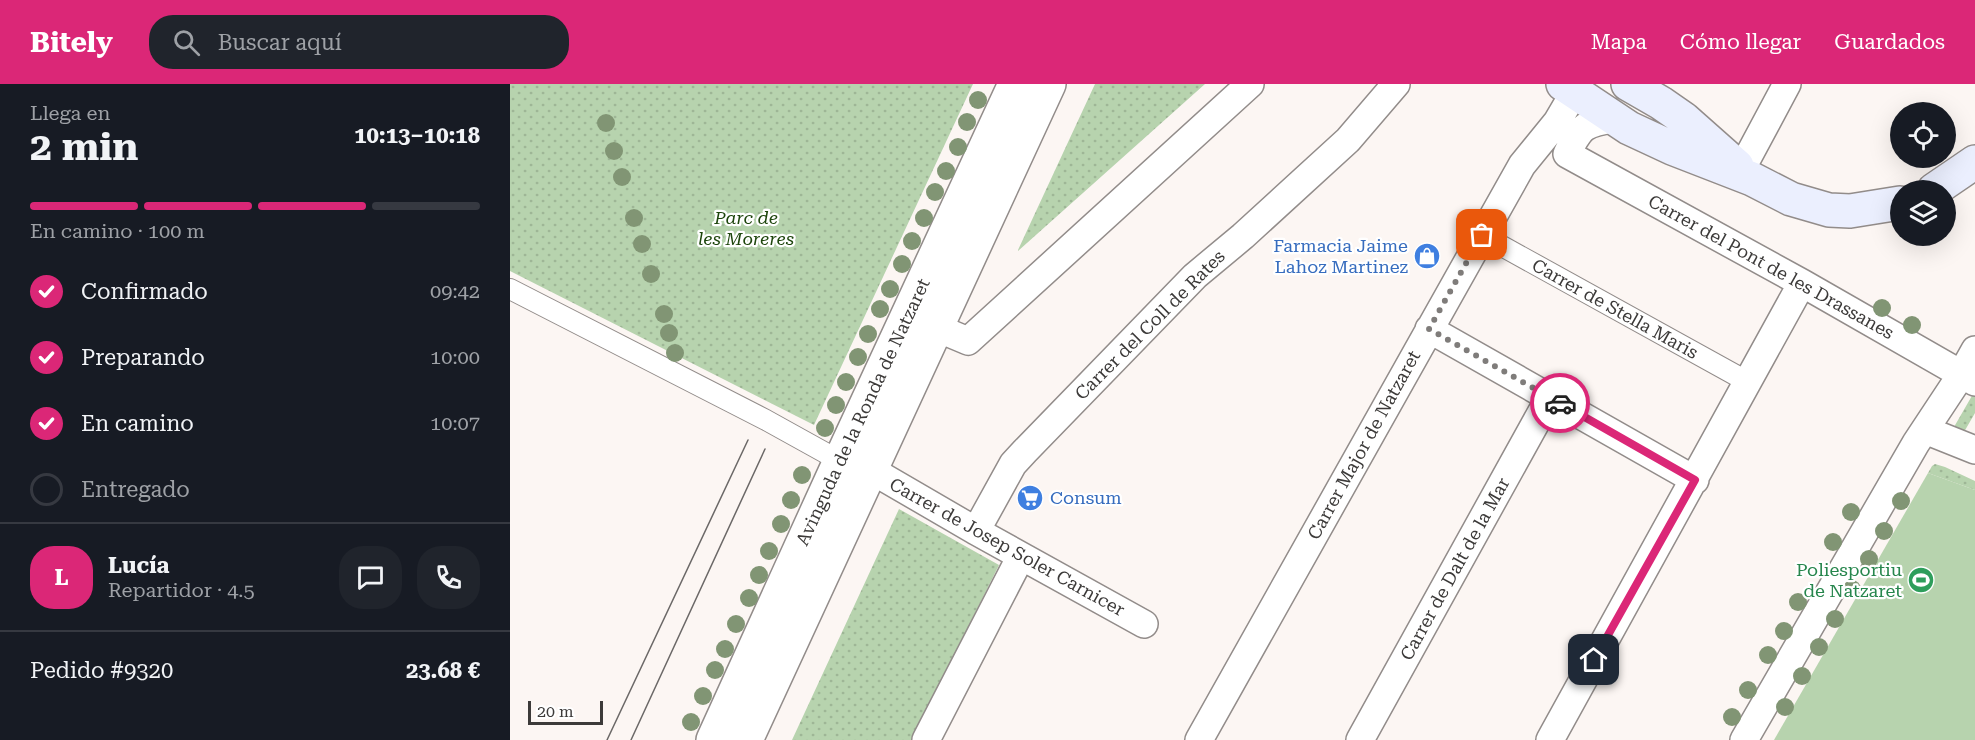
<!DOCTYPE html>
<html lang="es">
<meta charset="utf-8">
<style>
:root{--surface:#171b24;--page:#20242c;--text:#f1f3f6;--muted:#9ea1a6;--line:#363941;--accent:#db2777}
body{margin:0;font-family:"Roboto Serif",serif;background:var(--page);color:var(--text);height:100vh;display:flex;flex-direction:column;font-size:22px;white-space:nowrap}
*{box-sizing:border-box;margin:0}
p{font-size:20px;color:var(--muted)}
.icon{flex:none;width:33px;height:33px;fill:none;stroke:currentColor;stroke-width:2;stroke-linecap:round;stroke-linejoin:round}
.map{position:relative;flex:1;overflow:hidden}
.panel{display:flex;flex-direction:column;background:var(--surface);width:510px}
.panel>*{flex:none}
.fabs{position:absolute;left:1380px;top:18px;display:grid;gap:12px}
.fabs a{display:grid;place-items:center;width:66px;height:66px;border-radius:50%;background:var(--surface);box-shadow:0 6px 24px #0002;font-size:30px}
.scale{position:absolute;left:18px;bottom:15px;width:75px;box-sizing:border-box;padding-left:6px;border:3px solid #3c3a39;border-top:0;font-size:16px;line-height:21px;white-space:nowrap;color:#3c3a39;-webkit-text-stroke:4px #fff;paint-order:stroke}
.pin{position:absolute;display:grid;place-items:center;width:51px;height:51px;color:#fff;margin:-26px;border-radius:12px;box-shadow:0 3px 9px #0006}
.courier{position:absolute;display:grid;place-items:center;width:60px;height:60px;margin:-30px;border:4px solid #db2777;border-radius:50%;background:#fff;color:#222;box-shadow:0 2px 8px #0007}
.head em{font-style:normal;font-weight:700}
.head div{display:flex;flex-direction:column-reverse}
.head{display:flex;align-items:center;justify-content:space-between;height:102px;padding:0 30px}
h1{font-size:39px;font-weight:700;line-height:45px}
.bar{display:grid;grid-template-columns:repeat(4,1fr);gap:9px 6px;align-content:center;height:72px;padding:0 30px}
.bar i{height:8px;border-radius:4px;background:var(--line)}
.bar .selected{background:var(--accent)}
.bar p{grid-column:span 4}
.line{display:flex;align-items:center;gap:15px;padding:0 30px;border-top:2px solid var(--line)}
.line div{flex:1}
.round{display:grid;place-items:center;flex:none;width:63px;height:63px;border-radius:24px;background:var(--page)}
ol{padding:0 30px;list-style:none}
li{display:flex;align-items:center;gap:18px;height:66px}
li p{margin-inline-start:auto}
li .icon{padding:6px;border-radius:50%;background:var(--accent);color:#fff;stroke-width:4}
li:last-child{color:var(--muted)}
li i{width:33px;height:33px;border:3px solid var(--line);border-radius:50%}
header{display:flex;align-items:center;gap:36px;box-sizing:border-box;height:84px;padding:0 30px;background:var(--accent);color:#fff}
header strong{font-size:28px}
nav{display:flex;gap:33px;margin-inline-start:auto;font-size:21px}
.search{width:420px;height:54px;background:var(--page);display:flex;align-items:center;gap:15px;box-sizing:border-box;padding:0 21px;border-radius:24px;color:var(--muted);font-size:22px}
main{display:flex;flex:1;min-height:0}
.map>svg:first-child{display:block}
.grass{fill:url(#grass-dots)}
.pitch{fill:#b7d3ae}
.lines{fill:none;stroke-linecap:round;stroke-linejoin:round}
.pedestrian-casing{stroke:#928c8a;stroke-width:22}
.minor-casing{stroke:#928c8a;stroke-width:30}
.tertiary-casing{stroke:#928c8a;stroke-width:36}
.secondary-casing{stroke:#928c8a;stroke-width:36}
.pedestrian{stroke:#fff;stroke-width:20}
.minor{stroke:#fff;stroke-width:27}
.tertiary{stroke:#fff;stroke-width:33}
.secondary{stroke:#ebeffe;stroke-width:33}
.tram{stroke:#6b6867;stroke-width:1.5}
.tree{fill:#819574}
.done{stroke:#7f7c7a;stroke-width:6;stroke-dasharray:0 10.8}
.route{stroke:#db2777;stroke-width:8}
.labels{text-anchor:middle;stroke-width:4.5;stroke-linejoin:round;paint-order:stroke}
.park-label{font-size:18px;font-style:italic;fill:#1d450c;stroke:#fff}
.shop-label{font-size:18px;fill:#366cbe;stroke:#fff;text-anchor:end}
.street-label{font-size:18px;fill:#3c3a39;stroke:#fff}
.leisure-label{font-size:18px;fill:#27864d;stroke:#fff;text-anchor:end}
</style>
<header>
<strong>Bitely</strong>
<div class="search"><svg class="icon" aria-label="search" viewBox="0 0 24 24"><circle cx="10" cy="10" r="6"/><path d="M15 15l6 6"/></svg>Buscar aquí</div>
<nav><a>Mapa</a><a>Cómo llegar</a><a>Guardados</a></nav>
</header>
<main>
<section class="panel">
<div class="head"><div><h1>2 min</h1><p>Llega en</p></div><em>10:13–10:18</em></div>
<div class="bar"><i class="selected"></i><i class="selected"></i><i class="selected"></i><i></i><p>En camino · 100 m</p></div>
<ol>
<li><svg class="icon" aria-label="check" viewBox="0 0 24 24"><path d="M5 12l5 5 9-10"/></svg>Confirmado<p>09:42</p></li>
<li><svg class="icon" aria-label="check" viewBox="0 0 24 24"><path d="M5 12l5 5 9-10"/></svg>Preparando<p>10:00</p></li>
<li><svg class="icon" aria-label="check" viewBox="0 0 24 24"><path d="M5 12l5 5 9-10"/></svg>En camino<p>10:07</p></li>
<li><i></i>Entregado</li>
</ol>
<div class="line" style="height:108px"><b class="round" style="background:var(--accent);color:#fff">L</b><div><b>Lucía</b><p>Repartidor · 4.5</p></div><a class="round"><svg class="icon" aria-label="chat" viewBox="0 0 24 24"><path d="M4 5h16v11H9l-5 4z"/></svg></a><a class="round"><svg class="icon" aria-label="phone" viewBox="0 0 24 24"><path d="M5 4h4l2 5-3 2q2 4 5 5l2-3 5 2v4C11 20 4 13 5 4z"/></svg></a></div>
<div class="line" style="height:78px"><div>Pedido #9320</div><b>23.68 €</b></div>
</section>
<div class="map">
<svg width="1465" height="656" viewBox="0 0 1465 656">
<defs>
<pattern id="grass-dots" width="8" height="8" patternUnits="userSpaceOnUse" patternTransform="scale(1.5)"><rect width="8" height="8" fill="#b7d3ae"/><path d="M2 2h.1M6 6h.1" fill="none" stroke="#9eb696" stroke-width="1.8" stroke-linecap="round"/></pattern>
</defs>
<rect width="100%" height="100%" fill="#fcf6f3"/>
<path class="grass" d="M0,0H463L304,341L0,187Z
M585,0H695L508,167V166Z
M1463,310L1465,311V329L1454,348L1444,343Z
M1425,380L1435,383L1465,397V406L1418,389L1422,382Z
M389,425L489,481L402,656H282Z"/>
<path class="pitch" d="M1418,389L1465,406V656H1264Z"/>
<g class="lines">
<defs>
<path id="pedestrian" d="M972,151L1238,298
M0,205L256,336L330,377"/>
<path id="minor" d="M1104,35C1074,39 1070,43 1057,70L1292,199L1465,298
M1231,86L1277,0
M427,244L458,257L740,0
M919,245L1185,396
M1415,346L1465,366
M361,386L466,447L634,540
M466,447L503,380L515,367L685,192L733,152L838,56L886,0
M416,656L511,472
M689,656L1012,81L1047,38L1064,9
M850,656L1040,313
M1040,656L1292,199
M1234,656L1406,359L1451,291L1465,266"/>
<path id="tertiary" d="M203,656L330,377L505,0
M236,656L539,0"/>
<path id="secondary" d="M1053,0L1119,44L1162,64L1242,95L1281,115L1319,126L1340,127L1390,119
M1118,0L1151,19L1174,35L1227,82
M1424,106L1465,78"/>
</defs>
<use href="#pedestrian" class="pedestrian-casing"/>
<use href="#minor" class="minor-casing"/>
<use href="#tertiary" class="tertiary-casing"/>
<use href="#secondary" class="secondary-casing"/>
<use href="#pedestrian" class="pedestrian"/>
<use href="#minor" class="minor"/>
<use href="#tertiary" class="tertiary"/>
<use href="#secondary" class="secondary"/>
<path class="tram" d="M97,656L238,356
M121,656L255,365"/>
</g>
<g class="tree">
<circle cx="468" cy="16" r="9"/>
<circle cx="457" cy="38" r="9"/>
<circle cx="96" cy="39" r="9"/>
<circle cx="448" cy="63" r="9"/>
<circle cx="104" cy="67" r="9"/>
<circle cx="436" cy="87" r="9"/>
<circle cx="112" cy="93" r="9"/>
<circle cx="425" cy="108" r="9"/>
<circle cx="124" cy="134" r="9"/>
<circle cx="414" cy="134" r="9"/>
<circle cx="402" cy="157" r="9"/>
<circle cx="132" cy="160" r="9"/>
<circle cx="392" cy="180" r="9"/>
<circle cx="141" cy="190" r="9"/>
<circle cx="380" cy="205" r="9"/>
<circle cx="1372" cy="224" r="9"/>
<circle cx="370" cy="225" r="9"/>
<circle cx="154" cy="230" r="9"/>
<circle cx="1402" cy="241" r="9"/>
<circle cx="159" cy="249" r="9"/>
<circle cx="358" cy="250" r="9"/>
<circle cx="165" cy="269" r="9"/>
<circle cx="348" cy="273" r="9"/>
<circle cx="336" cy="298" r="9"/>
<circle cx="326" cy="321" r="9"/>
<circle cx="315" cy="344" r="9"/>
<circle cx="292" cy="391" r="9"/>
<circle cx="281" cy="416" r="9"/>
<circle cx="1391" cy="417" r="9"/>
<circle cx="1341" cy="428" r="9"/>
<circle cx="271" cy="440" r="9"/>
<circle cx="1374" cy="447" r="9"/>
<circle cx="1323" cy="458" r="9"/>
<circle cx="259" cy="467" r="9"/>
<circle cx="1359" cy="475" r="9"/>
<circle cx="249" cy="491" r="9"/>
<circle cx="1342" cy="505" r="9"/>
<circle cx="239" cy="514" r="9"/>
<circle cx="1288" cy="518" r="9"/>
<circle cx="1325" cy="535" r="9"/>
<circle cx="226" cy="540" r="9"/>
<circle cx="1274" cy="547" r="9"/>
<circle cx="1309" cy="563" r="9"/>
<circle cx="215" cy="565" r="9"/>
<circle cx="1258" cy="571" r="9"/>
<circle cx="205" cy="586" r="9"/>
<circle cx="1292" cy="592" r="9"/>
<circle cx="1238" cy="606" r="9"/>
<circle cx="193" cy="612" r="9"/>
<circle cx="1275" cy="623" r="9"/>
<circle cx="1222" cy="633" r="9"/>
<circle cx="181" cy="638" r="9"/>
</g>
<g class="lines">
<path class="done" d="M972,151L919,245L1050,319"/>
<path class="route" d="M1050,319L1185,396L1084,576"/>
</g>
<defs>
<symbol id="shop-disc" viewBox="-11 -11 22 22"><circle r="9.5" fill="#3f7fe0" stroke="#fff"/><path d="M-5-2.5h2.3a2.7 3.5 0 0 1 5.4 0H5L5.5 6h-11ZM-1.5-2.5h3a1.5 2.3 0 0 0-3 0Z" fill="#fff"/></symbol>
<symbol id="supermarket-disc" viewBox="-11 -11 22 22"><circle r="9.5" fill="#3f7fe0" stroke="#fff"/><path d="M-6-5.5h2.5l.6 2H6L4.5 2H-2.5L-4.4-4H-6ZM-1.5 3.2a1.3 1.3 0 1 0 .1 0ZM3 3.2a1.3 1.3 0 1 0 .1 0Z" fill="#fff"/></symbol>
<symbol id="stadium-disc" viewBox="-11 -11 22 22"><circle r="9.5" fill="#2e9e5b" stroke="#fff"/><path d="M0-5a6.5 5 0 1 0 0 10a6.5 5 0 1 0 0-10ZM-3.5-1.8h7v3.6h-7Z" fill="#fff"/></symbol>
</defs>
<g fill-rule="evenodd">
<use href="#shop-disc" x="902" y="157" width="30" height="30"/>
<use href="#supermarket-disc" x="505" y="399" width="30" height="30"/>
<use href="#stadium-disc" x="1396" y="481" width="30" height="30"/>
</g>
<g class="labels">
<g class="park-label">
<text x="236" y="140">Parc de<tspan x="236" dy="21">les Moreres</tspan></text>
</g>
<g class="shop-label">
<text x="898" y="168">Farmacia Jaime<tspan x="898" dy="21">Lahoz Martinez</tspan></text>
<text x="540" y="420" text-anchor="start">Consum</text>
</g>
<g class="street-label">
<text transform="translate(1261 183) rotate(29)" y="6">Carrer del Pont de les Drassanes</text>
<text transform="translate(1105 225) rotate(29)" y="6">Carrer de Stella Maris</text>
<text transform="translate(640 241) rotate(-45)" y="6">Carrer del Coll de Rates</text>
<text transform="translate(353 328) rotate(-65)" y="6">Avinguda de la Ronda de Natzaret</text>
<text transform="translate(854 361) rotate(-61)" y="6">Carrer Major de Natzaret</text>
<text transform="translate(497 463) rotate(29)" y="6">Carrer de Josep Soler Carnicer</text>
<text transform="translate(945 485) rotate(-61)" y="6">Carrer de Dalt de la Mar</text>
</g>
<g class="leisure-label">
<text x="1392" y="492">Poliesportiu<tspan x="1392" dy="21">de Natzaret</tspan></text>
</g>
</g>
</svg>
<div class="fabs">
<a><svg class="icon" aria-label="locate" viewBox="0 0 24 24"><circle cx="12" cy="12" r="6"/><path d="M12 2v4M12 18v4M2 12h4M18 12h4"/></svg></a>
<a><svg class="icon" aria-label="layers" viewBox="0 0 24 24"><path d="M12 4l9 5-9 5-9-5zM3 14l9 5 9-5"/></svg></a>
</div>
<div class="scale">20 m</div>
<div class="pin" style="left:972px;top:151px;background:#ea580c"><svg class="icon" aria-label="bag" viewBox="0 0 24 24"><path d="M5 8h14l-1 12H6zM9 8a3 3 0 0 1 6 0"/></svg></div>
<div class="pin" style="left:1084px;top:576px;background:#1f2937"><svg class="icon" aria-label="home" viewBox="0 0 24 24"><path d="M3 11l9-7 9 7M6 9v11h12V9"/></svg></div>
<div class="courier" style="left:1050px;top:319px"><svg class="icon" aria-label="car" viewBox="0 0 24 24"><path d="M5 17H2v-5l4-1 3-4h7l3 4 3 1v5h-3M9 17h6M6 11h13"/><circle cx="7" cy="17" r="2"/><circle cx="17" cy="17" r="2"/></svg></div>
</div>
</main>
